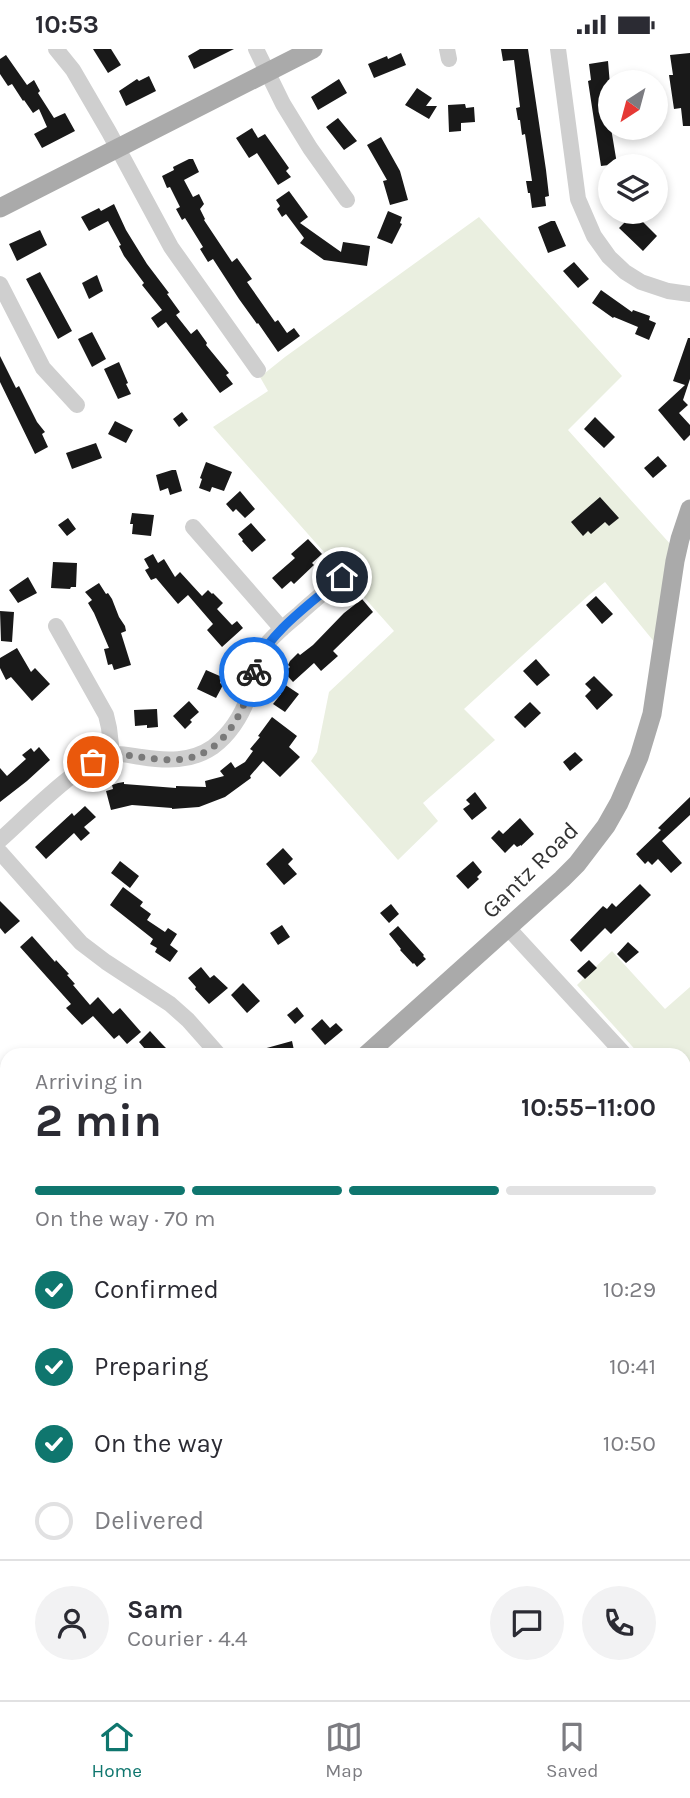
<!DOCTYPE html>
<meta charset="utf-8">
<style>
:root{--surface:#fff;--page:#f2f2f3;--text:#2b2b33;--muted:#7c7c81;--line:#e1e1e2;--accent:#0f766e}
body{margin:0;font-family:Karla,sans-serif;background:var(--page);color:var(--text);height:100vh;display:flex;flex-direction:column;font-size:26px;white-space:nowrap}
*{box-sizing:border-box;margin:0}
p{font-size:23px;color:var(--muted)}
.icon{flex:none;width:38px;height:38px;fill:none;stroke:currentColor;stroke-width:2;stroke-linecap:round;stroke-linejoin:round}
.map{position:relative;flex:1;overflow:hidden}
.panel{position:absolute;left:0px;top:999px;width:691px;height:653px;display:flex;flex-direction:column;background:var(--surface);border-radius:21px 21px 0 0;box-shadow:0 4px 10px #0003}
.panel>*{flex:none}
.needle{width:46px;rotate:216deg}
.controls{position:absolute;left:598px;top:21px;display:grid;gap:14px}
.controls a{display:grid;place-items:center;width:70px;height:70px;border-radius:50%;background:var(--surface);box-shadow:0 4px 10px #0003;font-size:35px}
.pin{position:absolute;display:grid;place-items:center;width:60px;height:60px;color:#fff;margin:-30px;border:4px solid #fff;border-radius:50%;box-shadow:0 2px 7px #0007}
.courier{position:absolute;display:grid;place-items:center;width:70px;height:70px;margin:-35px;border:5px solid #1a73e8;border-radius:50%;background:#fff;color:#222;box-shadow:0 2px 9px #0007}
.headline em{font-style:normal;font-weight:700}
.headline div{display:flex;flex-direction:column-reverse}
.headline{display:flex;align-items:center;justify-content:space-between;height:119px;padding:0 35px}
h1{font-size:46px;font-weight:700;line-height:52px}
.bar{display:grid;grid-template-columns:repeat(4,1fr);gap:10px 7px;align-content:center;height:84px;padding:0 35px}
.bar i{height:9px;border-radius:5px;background:var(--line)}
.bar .current{background:var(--accent)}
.bar p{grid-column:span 4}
.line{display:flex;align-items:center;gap:18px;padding:0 35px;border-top:2px solid var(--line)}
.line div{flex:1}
.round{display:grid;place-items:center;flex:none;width:74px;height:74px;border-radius:37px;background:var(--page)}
ol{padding:0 35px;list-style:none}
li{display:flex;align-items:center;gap:21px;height:77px}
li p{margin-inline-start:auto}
li .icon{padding:7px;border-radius:50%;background:var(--accent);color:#fff;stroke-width:4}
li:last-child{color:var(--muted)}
li i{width:38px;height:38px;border:4px solid var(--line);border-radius:50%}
.status{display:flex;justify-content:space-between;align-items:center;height:49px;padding:0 35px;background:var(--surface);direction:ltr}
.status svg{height:19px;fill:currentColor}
.tabs{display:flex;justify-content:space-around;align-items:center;height:98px;border-top:2px solid var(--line);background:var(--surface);font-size:19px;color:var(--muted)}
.tabs a{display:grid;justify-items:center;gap:4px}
.tabs .current{color:var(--accent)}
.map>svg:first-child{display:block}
.green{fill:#eaefe0}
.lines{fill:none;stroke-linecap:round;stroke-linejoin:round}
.stream{stroke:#cce5ef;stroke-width:3.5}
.building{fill:#191919}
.minor{stroke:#cfcfcf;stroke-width:16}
.major{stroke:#aaa;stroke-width:19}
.done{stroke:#7a7a7a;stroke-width:7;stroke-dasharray:0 12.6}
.route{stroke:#1a73e8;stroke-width:9}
.labels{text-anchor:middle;stroke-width:7;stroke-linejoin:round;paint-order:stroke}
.street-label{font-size:24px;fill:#323232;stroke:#fff}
</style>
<div class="status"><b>10:53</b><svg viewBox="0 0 49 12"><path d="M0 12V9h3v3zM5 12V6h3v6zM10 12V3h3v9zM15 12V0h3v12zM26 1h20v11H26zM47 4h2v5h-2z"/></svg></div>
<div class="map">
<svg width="690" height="1651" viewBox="0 0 690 1651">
<rect width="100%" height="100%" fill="#fff"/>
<path class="green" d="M479,168L622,327L568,381L672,497L656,595L605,533L589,546L464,660L495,691L423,754L438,772L398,811L311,712L317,703L329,643L394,582L213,378L268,342L260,328L285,308Z
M612,902L665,960L690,938V1061L684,1055V1006H640L577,936Z
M684,1087L690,1093V1651H52L59,1645H684Z
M0,1276L7,1284V1318L0,1325Z
M0,1456L7,1464V1553L0,1544Z"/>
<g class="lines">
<path class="stream" d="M0,1142L7,1146
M684,1497L690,1501"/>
</g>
<path class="building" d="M93,0H111L121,16L108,24Z
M200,0H234L194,20L188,7Z
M501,0H528L546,121L549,147L545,148L546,157L532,159L530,144H528L526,132H532L525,85L522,86L520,71H518L516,59L520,58L514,11L503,12Z
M401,4L406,16L374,29L368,15L387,7L388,10Z
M690,4V77H683L681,59L674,60L669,26H673L670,6Z
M6,6L27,36L34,31L40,42L38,44L54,69L65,64L75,82L42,99L34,85L47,78L39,60L33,64L24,51L23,52L12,35L8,37L0,25V10Z
M608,12L610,36H606L611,58V79L617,115L601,117L588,32L591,31L589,15Z
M149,27L156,42L126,57L119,42L137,30L139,32Z
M339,30L347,44L318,61L311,48Z
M417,39L432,49L426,57H437L429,70L405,56Z
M465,55L466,59L474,58L475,73L461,74V82L449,83L448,56Z
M338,69L357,92L344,101L326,78Z
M252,79L258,89L265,85L289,119L286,122L291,128L278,136L257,104L249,109L236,89Z
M381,88L400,122L408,151L390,156L383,132L387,131L367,96Z
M189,110H193L199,123L184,131L193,148L199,145L204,155L200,160L205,170L204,171L232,213L237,209L252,230L247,233L275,273L278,271L287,284L294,279L300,287L278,303L258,274L257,275L239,250L213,210L208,213L200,200L203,198L185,169L182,171L176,160L180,158L170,138L167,139L162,127L174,121L173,118Z
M289,142L308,168L300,174L341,203L343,193L370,197L367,217L324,211L300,194L304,189L286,165L282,168L277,160L280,157L276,151Z
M114,155L126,181L147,215L169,244L167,245L180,263L176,266L191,285L197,280L207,294L206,296L229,324L226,326L233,335L220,344L166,273L158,279L151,269L162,261L142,236L144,234L124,207L119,197L121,196L108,172L89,182L81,168L99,159L101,162Z
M388,162L402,168L400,174L402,175L392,195L377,189Z
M634,164L657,187L643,202L619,179Z
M551,172H555L566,197L548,204L538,178Z
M40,181L47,196L17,212L9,195Z
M574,213L589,230L578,239L563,222Z
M40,223L72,282L58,290L26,230Z
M97,226L103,242L89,250L82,234Z
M601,241L632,263L633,261L650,267L649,271L656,274L649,291L635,285L638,278L614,268L613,269L592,254Z
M92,283L106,310L92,318L78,290Z
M688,289H690V330L683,351L688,356L679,364L690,376V386L684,392L658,361L685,336L673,332Z
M0,307L16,339L19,337L37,373L45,383L42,385L48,398L35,405L0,333Z
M119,313L128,334L126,335L131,345L118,350L104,320Z
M182,363L188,371L179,378L173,370Z
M595,368L615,388L604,399L584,380Z
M115,372L133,381L126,394L108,385Z
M96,394L102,409L72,420L66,404Z
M658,407L667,417L653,429L644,419Z
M206,413L232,423L224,442L212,438L210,443L199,439L202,430L200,429Z
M172,421H176L182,442L170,446L168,439L160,442L156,426Z
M240,442L255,460L245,469L236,460L233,463L226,455Z
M600,448L619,469L609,477L605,473L591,485L588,482L583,487L571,473Z
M132,464L154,466L151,487L132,485L133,475H130Z
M68,469L76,480L67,487L58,476Z
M251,474L266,491L252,503L242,492L243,491L238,485Z
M308,490L322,505L312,514L314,516L294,535L291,532L282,540L272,529L295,509L291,505Z
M153,505L158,514L164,510L175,528L180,523L202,547L208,541L212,545L213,544L223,554L217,560L232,576L237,572L243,579L222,598L207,581L213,575L188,546L178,555L156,529L151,531L145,521L149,519L144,510Z
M53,513L77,514L76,538H71L70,540L51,539Z
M28,528L37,544L18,554L9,541Z
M99,534L106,545L108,544L112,550L119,568L125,577L126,582L121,584L131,616L114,621L112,615L108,616L104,600L109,599L94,564L88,554L92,551L85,543Z
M596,547L613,565L602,575L586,556Z
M362,550L373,563L333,602L338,607L321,622L314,614L293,633L284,623L290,618L288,616L290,612L298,604L300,606L313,596L344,564Z
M0,562L14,563L12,593L1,592Z
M17,599L31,623L35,619L50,635L32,652L11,628L6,631L0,619V609Z
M536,610L550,626L537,637L523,622Z
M206,621L222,628L220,634L223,636L216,649L197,640Z
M594,627L613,646L597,661L585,647L591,641L585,635Z
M284,635L299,645L285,663L273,655L281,645L278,643Z
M189,652L199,663L190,671L192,673L185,680L173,667Z
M530,653L541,664L525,679L514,668Z
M157,660L158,678L147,679V676L135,677L134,661Z
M272,668L297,687L289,698L300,708L280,728L263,712L250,727L251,729L225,748L199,758L172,760V759L132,756L111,761L106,742L113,740L112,736L118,734L124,733V735L176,739V737L206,738L205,732L224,727L220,722L231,713L235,719L245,713L253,702L250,700L260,688L258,687Z
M39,698L50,711L27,732L0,753V719L7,727L26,710L22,706L31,699L34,703Z
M575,703L583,711L570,722L563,713Z
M475,743L487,759L472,771L463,760L470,755L466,751Z
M690,748V766L662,792L682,814L671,824L658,810L652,816L648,812L645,815L636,805L661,781L658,779Z
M85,757L96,768L84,778L90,784L81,792L74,784L46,810L35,798L72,764L74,767Z
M520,769L534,785L521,797V796L517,798L514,795L505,804L491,789L499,781L503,785Z
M283,799L293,810L288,815L297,825L284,836L266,815Z
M120,812L139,827L130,839L111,824Z
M473,812L482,823L477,828L479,830L468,840L456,827Z
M640,835L651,846L611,885L605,879L581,903L570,891L603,857L607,860L612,854L616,858Z
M123,838L143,853L140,857L151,865L147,871L165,883L168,879L177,885L170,896L178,902L170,913L155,903L157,899L150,895L153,890L110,856Z
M0,852L20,872L5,885L0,879Z
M391,855L399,865L389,874L380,864Z
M282,876L290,888L278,896L270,884Z
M398,877L424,906L423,907L426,910L417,918L414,914L413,915L400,901L401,900L389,885Z
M32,887L55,913L56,911L69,925L67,926L75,935L73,936L90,956L98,948L113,965L120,959L141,983L127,995L119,986L114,990L93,967L82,976L66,959L71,955L20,898Z
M628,893L639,903L626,914L617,905Z
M589,911L597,919L585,930L577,922Z
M201,918L210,929L214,926L228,939L209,955L195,940L196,938L188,929Z
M243,934L260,952L247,964L231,946Z
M297,958L304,967L295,975L287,966Z
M322,970L330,979L336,974L343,981L325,996L311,980Z
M150,982L161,994L173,1006H150L139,993Z
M292,992L295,1006H252V1003Z"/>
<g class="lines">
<path class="minor" d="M56,0L73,21L109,83L171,198L258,321
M256,0L283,55L310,99L347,151
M447,0L449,10
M558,0L578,150L594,187L609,208L625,223L641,233L668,242L690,245
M0,235L43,319L77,356
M193,478L282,580
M56,577L106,666L109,679L112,705
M0,791C24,770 80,712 109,706C119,703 131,707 141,708C166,712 191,713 213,698C230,685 242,666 249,646C254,628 255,611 266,596C275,585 287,575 298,566C312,553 327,541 342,528
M0,803L81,894L106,913L170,955L188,971L219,1006
M508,879L625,1006
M684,1070L690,1076"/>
<path class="major" d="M0,159L313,0
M366,1006L562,830L577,815L606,777L619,754L639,708L652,665L675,512L680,490L690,460
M0,1333L7,1327"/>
</g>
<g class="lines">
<path class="done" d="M93,713C111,702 127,706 146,709C158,710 171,712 184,710C226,704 246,659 254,623"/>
<path class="route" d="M254,623C262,588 315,551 342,528"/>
</g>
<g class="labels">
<g class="street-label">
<text transform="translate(530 821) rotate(-45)" y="8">Gantz Road</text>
</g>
</g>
</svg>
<div class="controls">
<a><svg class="needle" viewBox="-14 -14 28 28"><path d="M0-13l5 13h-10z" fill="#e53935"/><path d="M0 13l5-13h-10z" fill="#7c7c81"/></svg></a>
<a><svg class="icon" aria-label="layers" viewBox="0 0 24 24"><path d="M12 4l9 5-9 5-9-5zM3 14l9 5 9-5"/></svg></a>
</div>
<div class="pin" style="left:93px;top:713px;background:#ea580c"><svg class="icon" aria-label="bag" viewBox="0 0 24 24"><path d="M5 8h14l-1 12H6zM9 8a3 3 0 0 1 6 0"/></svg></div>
<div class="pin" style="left:342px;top:528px;background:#1f2937"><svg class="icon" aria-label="home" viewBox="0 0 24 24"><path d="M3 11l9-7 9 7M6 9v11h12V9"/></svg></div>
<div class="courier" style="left:254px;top:623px"><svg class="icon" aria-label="bike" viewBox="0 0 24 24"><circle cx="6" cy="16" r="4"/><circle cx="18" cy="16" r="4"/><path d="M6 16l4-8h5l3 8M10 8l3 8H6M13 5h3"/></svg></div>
<section class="panel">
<div class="headline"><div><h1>2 min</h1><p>Arriving in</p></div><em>10:55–11:00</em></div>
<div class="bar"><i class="current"></i><i class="current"></i><i class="current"></i><i></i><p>On the way · 70 m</p></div>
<ol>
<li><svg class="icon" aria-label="check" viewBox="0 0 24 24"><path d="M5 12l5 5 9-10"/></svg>Confirmed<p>10:29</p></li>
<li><svg class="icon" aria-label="check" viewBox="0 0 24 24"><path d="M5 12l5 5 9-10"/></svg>Preparing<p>10:41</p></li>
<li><svg class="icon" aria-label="check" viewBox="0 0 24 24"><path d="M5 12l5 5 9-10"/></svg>On the way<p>10:50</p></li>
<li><i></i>Delivered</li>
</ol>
<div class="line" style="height:126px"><a class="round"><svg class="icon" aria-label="person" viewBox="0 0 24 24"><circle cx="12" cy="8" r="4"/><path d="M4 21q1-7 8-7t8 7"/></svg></a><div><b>Sam</b><p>Courier · 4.4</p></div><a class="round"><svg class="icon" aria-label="chat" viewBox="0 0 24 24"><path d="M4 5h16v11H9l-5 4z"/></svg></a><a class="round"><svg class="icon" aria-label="phone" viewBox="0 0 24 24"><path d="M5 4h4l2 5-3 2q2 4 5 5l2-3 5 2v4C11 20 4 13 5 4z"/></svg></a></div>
</section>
</div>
<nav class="tabs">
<a class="current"><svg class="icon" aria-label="home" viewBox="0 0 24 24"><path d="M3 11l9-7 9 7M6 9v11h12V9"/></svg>Home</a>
<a><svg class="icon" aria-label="map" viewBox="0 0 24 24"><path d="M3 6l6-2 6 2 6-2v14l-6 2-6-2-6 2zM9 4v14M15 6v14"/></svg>Map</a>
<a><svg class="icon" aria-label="saved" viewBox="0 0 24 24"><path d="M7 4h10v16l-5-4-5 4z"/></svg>Saved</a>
</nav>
